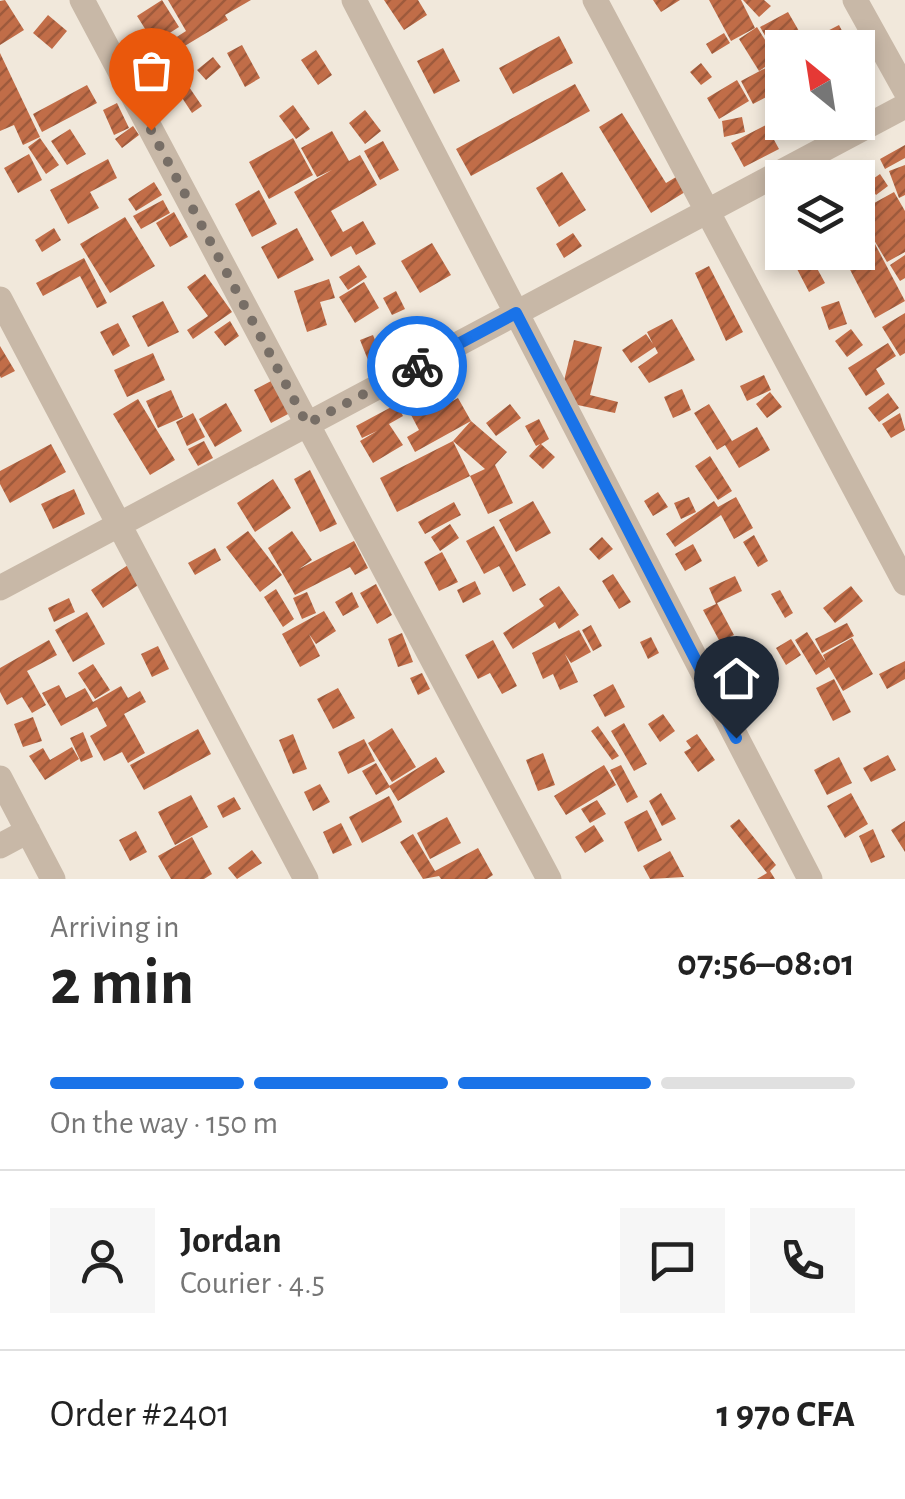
<!DOCTYPE html>
<meta charset="utf-8">
<style>
:root{--surface:#fff;--page:#f6f6f6;--text:#222;--muted:#767676;--line:#e0e0e0;--accent:#1a73e8}
body{margin:0;font-family:"Alegreya Sans",sans-serif;background:var(--page);color:var(--text);height:100vh;display:flex;flex-direction:column;font-size:38px;white-space:nowrap}
*{box-sizing:border-box;margin:0}
p{font-size:32px;color:var(--muted)}
.icon{flex:none;width:55px;height:55px;fill:none;stroke:currentColor;stroke-width:2;stroke-linecap:round;stroke-linejoin:round}
.map{position:relative;height:879px;overflow:hidden}
.sheet{display:flex;flex-direction:column;background:var(--surface);flex:1}
.sheet>*{flex:none}
.needle{width:65px;rotate:330deg}
.controls{position:absolute;left:765px;top:30px;display:grid;gap:20px}
.controls a{display:grid;place-items:center;width:110px;height:110px;border-radius:0px;background:var(--surface);box-shadow:0 5px 15px #0003;font-size:50px}
.pin{position:absolute;display:grid;place-items:center;width:85px;height:85px;color:#fff;margin:-102px -42px;border-radius:50% 50% 50% 0;rotate:-45deg;box-shadow:0 0 10px #0007}
.pin .icon{rotate:45deg}
.courier{position:absolute;display:grid;place-items:center;width:100px;height:100px;margin:-50px;border:8px solid #1a73e8;border-radius:50%;background:#fff;color:#222;box-shadow:0 2px 12px #0007}
.overview em{font-style:normal;font-weight:600}
.overview div{display:flex;flex-direction:column-reverse}
.overview{display:flex;align-items:center;justify-content:space-between;height:170px;padding:0 50px}
h1{font-size:65px;font-weight:600;line-height:75px}
.bar{display:grid;grid-template-columns:repeat(4,1fr);gap:15px 10px;align-content:center;height:120px;padding:0 50px}
.bar i{height:12px;border-radius:8px;background:var(--line)}
.bar .active{background:var(--accent)}
.bar p{grid-column:span 4}
.line{display:flex;align-items:center;gap:25px;padding:0 50px;border-top:2px solid var(--line)}
.line div{flex:1}
.round{display:grid;place-items:center;flex:none;width:105px;height:105px;border-radius:0px;background:var(--page)}
.map>svg:first-child{display:block}
.building{fill:url(#building-hatch)}
.lines{fill:none;stroke-linecap:round;stroke-linejoin:round}
.street{stroke:#c8b8a7;stroke-width:25}
.done{stroke:#776e66;stroke-width:10;stroke-dasharray:0 18}
.route{stroke:#1a73e8;stroke-width:12}
</style>
<div class="map">
<svg width="905" height="879" viewBox="0 0 905 879">
<defs>
<pattern id="building-hatch" width="6" height="6" patternUnits="userSpaceOnUse" patternTransform="scale(2.5)"><rect width="6" height="6" fill="#c16d48"/><path d="M-1 1l2-2M0 6l6-6M5 7l2-2" fill="none" stroke="#9e5a3c"/></pattern>
</defs>
<rect width="100%" height="100%" fill="#f1e8db"/>
<path class="building" d="M5,0L24,30L0,45V1Z
M162,0L179,27L154,43L137,16Z
M168,0H251L225,15L228,20L178,50L172,40L186,31Z
M384,0H418L427,15L404,30Z
M653,0H680L661,12Z
M709,0H741L755,28L731,41Z
M743,0H764L771,6L759,17Z
M788,12L803,38L775,53L760,27Z
M48,15L67,31L52,49L33,33Z
M839,25L851,48H812L808,41Z
M757,27L777,59L759,71L739,39Z
M724,33L730,43L712,54L706,44Z
M559,36L573,63L513,94L499,68Z
M170,42L188,75L173,83L155,50Z
M242,45L260,78L245,87L227,53Z
M443,48L460,81L434,94L417,61Z
M316,50L332,75L318,85L301,60Z
M0,53L40,137L23,145L14,125L0,131Z
M213,57L221,67L206,80L197,70Z
M777,62L782,74V89L753,104L741,81Z
M701,63L712,77L701,85L690,72Z
M737,80L749,101L719,119L707,98Z
M185,81L202,106L192,113L175,87Z
M575,84L590,111L471,176L456,149Z
M87,85L97,103L42,132L33,114Z
M117,103L129,128L114,135L103,110Z
M293,105L310,129L296,139L279,116Z
M365,110L381,131L365,144L349,123Z
M622,113L666,183L676,177L685,192L651,213L599,127Z
M742,117L745,132L724,137L722,121Z
M766,125L779,149L744,167L731,143Z
M133,126L139,135L122,148L115,139Z
M70,129L86,154L67,165L51,141Z
M332,131L349,161L360,155L377,185L331,211L343,232L363,221L376,244L356,255L351,246L331,257L294,192L332,170L317,177L301,148Z
M40,138L59,165L46,174L28,147Z
M293,138L313,175L269,199L249,162Z
M383,141L399,170L380,180L364,151Z
M905,145V158L885,169L880,159Z
M29,154L42,180L18,193L4,168Z
M108,159L117,178L90,192L99,208L68,224L50,190Z
M870,165L874,171L858,181V178H849Z
M905,165V195L899,198L889,171Z
M562,172L586,210L559,227L536,188Z
M880,174L888,186L876,195L867,183Z
M154,182L162,195L136,211L128,199Z
M259,190L277,224L252,237L235,204Z
M894,192L905,211V252L887,262L874,240L861,248L858,242V212Z
M163,200L170,213L141,229L133,216Z
M174,212L188,237L170,247L156,223Z
M125,217L155,266L110,293L80,244Z
M54,228L61,240L42,252L35,240Z
M297,228L314,260L278,279L261,247Z
M573,233L582,246L564,258L556,244Z
M432,243L451,275L420,293L401,261Z
M875,244L905,301L875,318L845,260Z
M905,255V278L900,281L890,265Z
M84,258L107,303L97,308L80,276L43,296L36,283Z
M813,261L825,283L809,292L797,269Z
M359,265L367,277L348,290L339,277Z
M709,266L743,332L726,341L695,273Z
M205,274L232,312L193,339L187,330L208,316L187,287Z
M329,279L335,298L320,302L327,325L307,332L294,291Z
M364,282L379,308L355,323L339,297Z
M396,291L405,309L392,315L383,298Z
M163,301L179,332L148,347L132,316Z
M839,301L847,324L829,330L821,307Z
M905,313V353L900,356L882,327Z
M672,319L695,360L649,383L638,367L658,353L655,347L631,363L622,350L646,334L653,344L647,332Z
M230,321L239,336L225,346L214,332Z
M118,323L130,346L113,356L100,332Z
M851,329L863,345L847,357L835,341Z
M373,335L383,360L370,365L360,340Z
M574,340L602,347L590,395L618,402L615,413L559,401Z
M888,343L896,356L876,369L885,384L866,396L848,368Z
M0,346L15,371L1,378L0,376Z
M153,353L165,380L127,397L114,370Z
M764,375L771,390L747,401L740,386Z
M273,380L290,413L271,423L254,390Z
M682,389L691,410L673,418L664,397Z
M171,390L183,417L158,428L146,401Z
M770,392L782,407L767,418L756,404Z
M888,393L899,408L879,422L868,408Z
M458,398L471,421L507,452L495,465L513,503L488,514L470,476L485,469L453,441L471,421L415,452L407,437L419,430L409,411L430,399L436,410Z
M138,399L175,460L150,475L113,414Z
M226,403L242,431L215,447L199,419Z
M397,404L403,416L389,424L403,445L373,463L360,441L377,431L362,438L356,426Z
M510,404L521,418L496,436L486,423Z
M709,404L732,441L757,427L770,450L739,468L725,445L717,450L694,413Z
M193,413L205,437L187,446L176,422Z
M900,413L905,430L891,438L882,424Z
M539,419L549,439L541,444L555,457L543,469L529,456L540,444L536,446L525,426Z
M204,441L213,458L198,466L188,449Z
M453,441L470,476L397,512L380,478Z
M51,444L66,472L10,503L0,484V471Z
M710,456L732,491L718,500L695,466Z
M310,470L337,524L320,532L294,479Z
M273,479L291,508L255,532L237,503Z
M74,489L85,514L53,529L41,504Z
M658,492L668,507L653,516L644,501Z
M689,497L696,512L681,519L674,503Z
M736,497L753,528L734,539L721,515L675,547L666,534L714,501L718,507Z
M533,501L551,533L516,552L499,520Z
M454,502L461,515L425,534L418,522Z
M450,524L459,538L440,551L431,537Z
M494,526L526,585L513,592L499,566L484,574L466,541Z
M248,531L282,575L260,592L226,547Z
M292,531L312,560L299,569L354,541L368,568L355,575L350,567L295,595L268,548Z
M754,535L768,561L758,567L743,542Z
M602,537L613,549L599,560L589,549Z
M693,544L702,561L685,571L675,554Z
M215,548L221,560L195,575L188,563Z
M442,552L458,582L439,591L424,562Z
M131,563L143,582L103,608L91,590Z
M613,574L631,602L619,609L602,581Z
M735,576L742,591L717,603L734,635L720,642L703,610L716,604L709,588Z
M475,581L481,594L463,603L457,590Z
M376,584L392,615L377,624L360,593Z
M559,586L579,615L559,629L555,622L513,649L503,633L544,606L539,599Z
M851,586L863,601L835,623L823,608Z
M276,589L294,619L283,627L264,597Z
M780,590L793,613L785,618L771,594Z
M307,592L316,613L302,619L293,598Z
M352,592L359,607L343,616L335,602Z
M69,598L75,612L54,622L48,608Z
M324,611L336,631L316,644L309,634L320,656L300,667L282,634Z
M87,612L105,644L73,662L55,630Z
M847,623L854,636L822,653L815,639Z
M591,625L602,646L593,651L582,630Z
M579,630L591,652L571,663L565,654L578,682L560,690L553,674L543,679L532,653Z
M807,632L826,662L823,655L852,638L873,674L843,691L829,667L816,675L795,640Z
M402,633L413,662L398,667L388,639Z
M651,637L659,653L648,659L640,642Z
M791,639L801,655L786,665L776,648Z
M49,640L57,655L27,671L46,705L32,713L22,697L7,705L0,692V668Z
M493,640L517,686L502,694L490,673L478,679L465,655Z
M158,646L169,669L152,677L141,654Z
M905,661V679L887,689L879,674Z
M93,664L110,690L95,699L78,673Z
M422,673L430,689L418,695L410,678Z
M834,679L851,712L833,721L816,688Z
M613,684L625,707L605,717L593,695Z
M59,685L66,698L85,688L93,702L121,686L128,698L140,691L146,702L124,714L145,753L128,763L122,752L104,761L90,736L107,726L97,707L61,726L42,693Z
M338,688L355,718L333,729L317,699Z
M663,714L675,731L660,742L648,724Z
M33,717L42,741L23,747L14,724Z
M624,723L647,764L634,771L611,731Z
M598,726L619,756L612,760L591,731Z
M392,728L416,767L392,782L368,743Z
M198,729L211,754L144,790L130,765Z
M83,732L93,757L81,762L70,738Z
M293,734L307,769L293,774L279,740Z
M697,734L715,760L698,772L684,752L691,748L686,741Z
M364,739L375,761L348,774L338,752Z
M72,747L79,759L45,780L29,756L43,748L50,760Z
M543,753L555,785L538,791L526,760Z
M888,755L896,770L871,782L863,768Z
M436,757L445,772L398,801L389,786Z
M839,757L852,783L827,795L814,770Z
M376,763L390,787L376,795L362,771Z
M604,765L616,785L566,815L554,796Z
M621,765L638,797L627,803L610,770Z
M320,784L330,802L313,811L304,792Z
M661,793L676,819L662,826L649,801Z
M851,793L868,824L845,838L827,806Z
M191,795L208,827L175,845L158,812Z
M389,796L402,822L362,843L349,817Z
M234,797L241,809L223,818L217,806Z
M597,800L606,814L590,823L581,809Z
M647,810L662,840L638,852L624,822Z
M447,817L461,843L430,859L417,833Z
M739,819L776,865L770,871L775,879H757L767,873L730,826Z
M905,821V852L891,830Z
M341,823L352,845L333,854L323,832Z
M594,825L604,841L585,853L575,837Z
M873,829L885,857L871,863L859,836Z
M136,831L147,852L130,861L119,840Z
M413,834L435,871L478,848L493,875L487,879H441L439,876L423,879L400,842Z
M192,837L212,874L204,879H171L158,856Z
M252,850L262,863L237,879L228,868Z
M670,851L684,877L650,879L643,866Z"/>
<g class="lines">
<path class="street" d="M82,0L549,879
M354,0L810,879
M595,0L905,583
M855,0L905,90
M0,299L306,879
M0,588L905,106
M0,778L53,879
M0,846L28,831"/>
</g>
<g class="lines">
<path class="done" d="M151,130L307,424L417,366"/>
<path class="route" d="M417,366L516,313L736,738"/>
</g>
</svg>
<div class="controls">
<a><svg class="needle" viewBox="-14 -14 28 28"><path d="M0-13l5 13h-10z" fill="#e53935"/><path d="M0 13l5-13h-10z" fill="#767676"/></svg></a>
<a><svg class="icon" aria-label="layers" viewBox="0 0 24 24"><path d="M12 4l9 5-9 5-9-5zM3 14l9 5 9-5"/></svg></a>
</div>
<div class="pin" style="left:151px;top:130px;background:#ea580c"><svg class="icon" aria-label="bag" viewBox="0 0 24 24"><path d="M5 8h14l-1 12H6zM9 8a3 3 0 0 1 6 0"/></svg></div>
<div class="pin" style="left:736px;top:738px;background:#1f2937"><svg class="icon" aria-label="home" viewBox="0 0 24 24"><path d="M3 11l9-7 9 7M6 9v11h12V9"/></svg></div>
<div class="courier" style="left:417px;top:366px"><svg class="icon" aria-label="bike" viewBox="0 0 24 24"><circle cx="6" cy="16" r="4"/><circle cx="18" cy="16" r="4"/><path d="M6 16l4-8h5l3 8M10 8l3 8H6M13 5h3"/></svg></div>
</div>
<section class="sheet">
<div class="overview"><div><h1>2 min</h1><p>Arriving in</p></div><em>07:56–08:01</em></div>
<div class="bar"><i class="active"></i><i class="active"></i><i class="active"></i><i></i><p>On the way · 150 m</p></div>
<div class="line" style="height:180px"><a class="round"><svg class="icon" aria-label="person" viewBox="0 0 24 24"><circle cx="12" cy="8" r="4"/><path d="M4 21q1-7 8-7t8 7"/></svg></a><div><b>Jordan</b><p>Courier · 4.5</p></div><a class="round"><svg class="icon" aria-label="chat" viewBox="0 0 24 24"><path d="M4 5h16v11H9l-5 4z"/></svg></a><a class="round"><svg class="icon" aria-label="phone" viewBox="0 0 24 24"><path d="M5 4h4l2 5-3 2q2 4 5 5l2-3 5 2v4C11 20 4 13 5 4z"/></svg></a></div>
<div class="line" style="height:130px"><div>Order #2401</div><b>1 970 CFA</b></div>
</section>
